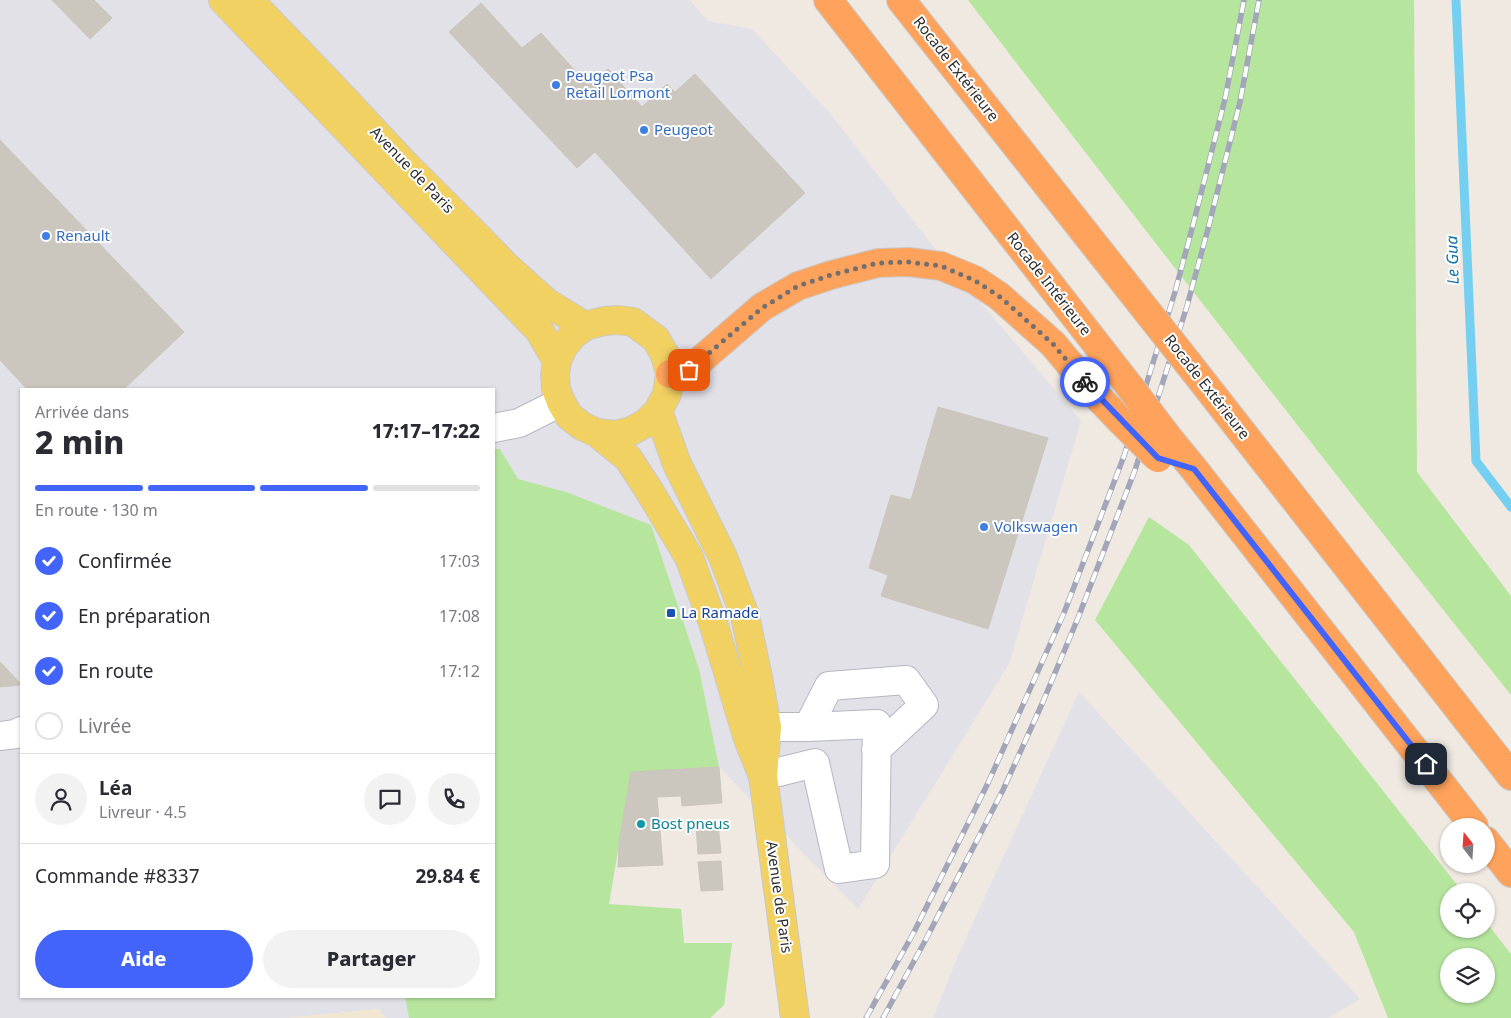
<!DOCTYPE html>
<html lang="fr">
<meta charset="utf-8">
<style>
:root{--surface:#fff;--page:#f2f2f3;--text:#2b2b33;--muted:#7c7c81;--line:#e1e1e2;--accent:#4264fb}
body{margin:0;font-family:"Noto Sans",sans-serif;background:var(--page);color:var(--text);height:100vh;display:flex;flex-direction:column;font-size:19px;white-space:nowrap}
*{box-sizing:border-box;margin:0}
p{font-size:16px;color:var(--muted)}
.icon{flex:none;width:28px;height:28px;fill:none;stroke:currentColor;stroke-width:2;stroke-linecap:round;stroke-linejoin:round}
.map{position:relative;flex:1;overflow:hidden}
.panel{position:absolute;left:20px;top:388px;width:475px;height:610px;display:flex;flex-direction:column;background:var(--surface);border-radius:0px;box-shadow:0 1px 4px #0004}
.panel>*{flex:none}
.needle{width:32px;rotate:343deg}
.tools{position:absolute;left:1440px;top:818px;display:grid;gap:10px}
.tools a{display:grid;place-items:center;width:55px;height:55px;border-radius:50%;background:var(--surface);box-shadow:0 1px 4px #0004;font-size:25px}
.pin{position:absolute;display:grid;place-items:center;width:42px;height:42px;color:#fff;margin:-21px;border-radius:10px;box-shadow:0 2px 8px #0006}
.courier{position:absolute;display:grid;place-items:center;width:50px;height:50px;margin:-25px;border:4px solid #4264fb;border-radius:50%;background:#fff;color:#222;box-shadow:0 1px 6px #0007}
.summary em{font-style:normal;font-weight:800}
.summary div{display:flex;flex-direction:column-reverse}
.summary{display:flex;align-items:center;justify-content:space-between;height:85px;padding:0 15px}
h1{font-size:32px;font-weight:800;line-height:38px}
.bar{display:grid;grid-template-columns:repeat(4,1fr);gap:8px 5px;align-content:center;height:60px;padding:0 15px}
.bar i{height:6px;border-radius:4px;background:var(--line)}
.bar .selected{background:var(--accent)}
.bar p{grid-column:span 4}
.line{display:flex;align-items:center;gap:12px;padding:0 15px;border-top:1px solid var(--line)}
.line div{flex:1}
.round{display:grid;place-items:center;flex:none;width:52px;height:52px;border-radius:26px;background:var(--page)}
ol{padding:0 15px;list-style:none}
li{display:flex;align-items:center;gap:15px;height:55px}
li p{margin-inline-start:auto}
li .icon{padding:5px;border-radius:50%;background:var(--accent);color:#fff;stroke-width:4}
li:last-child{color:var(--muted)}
li i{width:28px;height:28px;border:2px solid var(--line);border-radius:50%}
.primary-button{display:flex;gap:10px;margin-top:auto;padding:10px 15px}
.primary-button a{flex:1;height:58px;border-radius:30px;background:var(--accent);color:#fff;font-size:20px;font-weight:800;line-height:58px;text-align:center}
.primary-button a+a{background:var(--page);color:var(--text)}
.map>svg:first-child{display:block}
.industrial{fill:#e3e1e8;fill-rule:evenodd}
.education{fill:#f0e6d1}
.green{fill:#b6e59e;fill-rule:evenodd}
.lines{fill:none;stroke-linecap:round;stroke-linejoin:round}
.stream{stroke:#75cff0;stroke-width:9}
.building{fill:#cbc7bf;stroke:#cbc5ba}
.minor-casing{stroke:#b4b7c1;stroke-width:30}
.major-casing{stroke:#c9c9c9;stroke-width:30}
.highway-casing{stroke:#c9c9c9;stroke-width:30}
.minor{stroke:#fff;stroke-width:28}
.major{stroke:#f2d163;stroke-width:28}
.highway{stroke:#ffa35c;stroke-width:28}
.rail-casing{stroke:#a3a6b8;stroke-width:5.5}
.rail{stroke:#fff;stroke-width:4;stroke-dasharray:11;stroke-linecap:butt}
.highway-bridge-casing{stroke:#c9c9c9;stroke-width:30;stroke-linecap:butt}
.highway-bridge{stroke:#ffa35c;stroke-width:28}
.done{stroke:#726f6d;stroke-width:5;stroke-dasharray:0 9}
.route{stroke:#4264fb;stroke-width:6}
.shop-dot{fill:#3f7fe0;stroke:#fff;stroke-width:2}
.transit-dot{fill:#1a4fb4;stroke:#fff;stroke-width:2}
.culture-dot{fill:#0f9aa8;stroke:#fff;stroke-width:2}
.labels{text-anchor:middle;stroke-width:4;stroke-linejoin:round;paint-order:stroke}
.street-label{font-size:15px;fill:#2e2e2e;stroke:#fff}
.shop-label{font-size:15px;fill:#366cbe;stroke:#fff;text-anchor:start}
.transit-label{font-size:15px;fill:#164399;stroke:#fff;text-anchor:start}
.culture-label{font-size:15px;fill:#0d838f;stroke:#fff;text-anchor:start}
.water-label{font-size:16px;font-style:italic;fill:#0d6fa3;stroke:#fff}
</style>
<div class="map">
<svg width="1511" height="1018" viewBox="0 0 1511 1018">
<rect width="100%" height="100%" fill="#efe9e1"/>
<path class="industrial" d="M0,0H690L708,21L752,29L829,112L929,241L1081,421L1009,664L858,909L719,767L631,773L609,904L681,909L684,943H732L724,1005L710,1018H386L379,1009L286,1018H0ZM21,389H494V996H21Z
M1079,692L1360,999L1328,1018H933L959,953Z"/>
<path class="education" d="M379,1009L386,1018H286Z"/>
<path class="green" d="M968,0H1414L1417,472L1511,596V695C1327,465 1147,233 968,0Z
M494,449H500L518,479L566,492L651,525L699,669L719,767L631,773L609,904L681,909L684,943H732L724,1005L710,1018H409L405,996H494Z
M1149,517L1189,545L1462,891H1449V929H1486V922L1511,954V1018H1388L1354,932L1095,620ZM1449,956H1486V994H1449Z"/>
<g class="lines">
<path class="stream" d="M1456,0L1476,461L1511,507"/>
</g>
<path class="building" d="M52,0H94L112,18L90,39Z
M481,3L522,48L541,33L588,85L608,69L642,107L667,84L675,92L695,74L805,193L711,279L595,152L577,168L449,32Z
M0,140L184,332L124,389H27L0,360Z
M938,407L1048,438L988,629L881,596L888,575L869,568L891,495L911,500Z
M0,662L21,684V685L0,687Z
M719,767L722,803L682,806L681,796L657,797L663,865L618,867L619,842L631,772Z
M718,824L721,853L698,854L696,825Z
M721,861L723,890L701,891L698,862Z"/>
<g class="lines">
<defs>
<path id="minor" d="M494,428L519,423L561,402
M808,727L829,686L906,680L924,705L876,750
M0,736L16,734L21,731
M763,776L815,763L839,869L875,864L877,724L808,727H767"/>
<path id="major" d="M223,0L530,321L539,330L557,361
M249,0L330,84L404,163L477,236L507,267L546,302L585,326
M658,411L677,464L723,557L745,616L758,677L767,727L763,776L795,1018
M597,433L615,435L631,431L646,423L658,411L667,394L670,374L665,355L656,339L633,322L618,320L604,321L585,326L573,335L563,347L557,361L555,375L556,389L561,402L569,416L582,426L597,433L628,458L650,492L689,557L714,626L748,739L763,776"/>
<path id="highway" d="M828,0L1130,387
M901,0L1150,315
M1188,363L1511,776
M670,374L689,370L762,307L798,286L831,275L878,263L908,262L941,266L975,280L999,296L1053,344L1094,393L1120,420
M1167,436L1194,469L1474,826
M1486,841L1511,873"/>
</defs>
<use href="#minor" class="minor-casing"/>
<use href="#major" class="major-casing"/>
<use href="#highway" class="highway-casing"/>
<use href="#minor" class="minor"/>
<use href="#major" class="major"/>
<use href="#highway" class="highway"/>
<defs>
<path id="rail" d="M866,1018L914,932L988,783L1064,613L1124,456L1175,292L1193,225L1225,99L1244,0
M883,1018L925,941L1003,790L1042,704L1078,618L1135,470L1187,306L1208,229L1240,102L1259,0"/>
</defs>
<use href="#rail" class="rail-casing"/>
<use href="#rail" class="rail"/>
<defs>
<path id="highway-bridge" d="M1150,315L1188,363
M1130,387L1167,436
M1120,420L1158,458"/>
</defs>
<use href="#highway-bridge" class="highway-bridge-casing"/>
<use href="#highway-bridge" class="highway-bridge"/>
</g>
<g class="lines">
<path class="done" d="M689,370L762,308L798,286L831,275L878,263L908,262L941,266L974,280L999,296L1053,344L1085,382"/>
<path class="route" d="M1085,382L1158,458L1194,469L1426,764"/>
</g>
<g class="shop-dot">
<circle cx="556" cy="85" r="5"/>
<circle cx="644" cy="130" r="5"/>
<circle cx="46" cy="236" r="5"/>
<circle cx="984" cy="527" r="5"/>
</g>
<rect class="transit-dot" x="666" y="608" width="10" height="10" rx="2.5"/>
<circle class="culture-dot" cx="641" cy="824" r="5"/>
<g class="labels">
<g class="street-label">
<text transform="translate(956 69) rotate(52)" y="5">Rocade Extérieure</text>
<text transform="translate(412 170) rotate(46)" y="5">Avenue de Paris</text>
<text transform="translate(1049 284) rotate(52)" y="5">Rocade Intérieure</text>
<text transform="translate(1207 387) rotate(52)" y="5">Rocade Extérieure</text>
<text transform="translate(779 897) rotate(82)" y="5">Avenue de Paris</text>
</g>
<g class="shop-label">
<text x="566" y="81">Peugeot Psa<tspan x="566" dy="17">Retail Lormont</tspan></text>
<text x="654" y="135">Peugeot</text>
<text x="56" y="241">Renault</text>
<text x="994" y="532">Volkswagen</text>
</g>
<g class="transit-label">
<text x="681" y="618">La Ramade</text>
</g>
<g class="culture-label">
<text x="651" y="829">Bost pneus</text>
</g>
<g class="water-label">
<text transform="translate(1452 260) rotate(-92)" y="6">Le Gua</text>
</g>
</g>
</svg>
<div class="tools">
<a><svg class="needle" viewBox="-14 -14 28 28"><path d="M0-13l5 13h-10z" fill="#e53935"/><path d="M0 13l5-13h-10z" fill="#7c7c81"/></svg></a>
<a><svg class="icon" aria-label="locate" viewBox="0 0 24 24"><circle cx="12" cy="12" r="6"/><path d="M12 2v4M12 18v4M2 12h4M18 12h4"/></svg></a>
<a><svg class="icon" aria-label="layers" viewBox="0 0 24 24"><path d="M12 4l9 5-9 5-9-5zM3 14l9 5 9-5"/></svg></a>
</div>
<div class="pin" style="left:689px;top:370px;background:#ea580c"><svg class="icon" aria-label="bag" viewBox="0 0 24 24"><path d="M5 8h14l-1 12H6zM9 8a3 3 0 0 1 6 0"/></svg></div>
<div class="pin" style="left:1426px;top:764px;background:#1f2937"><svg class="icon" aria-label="home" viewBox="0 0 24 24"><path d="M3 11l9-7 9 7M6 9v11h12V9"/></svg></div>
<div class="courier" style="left:1085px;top:382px"><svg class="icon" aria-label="bike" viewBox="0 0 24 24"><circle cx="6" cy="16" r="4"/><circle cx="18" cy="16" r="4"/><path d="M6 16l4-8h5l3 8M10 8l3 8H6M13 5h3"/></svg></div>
<section class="panel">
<div class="summary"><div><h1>2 min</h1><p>Arrivée dans</p></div><em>17:17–17:22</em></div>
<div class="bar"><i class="selected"></i><i class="selected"></i><i class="selected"></i><i></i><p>En route · 130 m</p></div>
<ol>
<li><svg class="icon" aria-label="check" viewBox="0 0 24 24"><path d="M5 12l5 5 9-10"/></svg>Confirmée<p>17:03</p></li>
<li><svg class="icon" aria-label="check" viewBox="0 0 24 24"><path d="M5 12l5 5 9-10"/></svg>En préparation<p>17:08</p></li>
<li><svg class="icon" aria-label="check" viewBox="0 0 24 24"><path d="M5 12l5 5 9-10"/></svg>En route<p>17:12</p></li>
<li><i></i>Livrée</li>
</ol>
<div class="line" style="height:90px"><a class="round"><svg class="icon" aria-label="person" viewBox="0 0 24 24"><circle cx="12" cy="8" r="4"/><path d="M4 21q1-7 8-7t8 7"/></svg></a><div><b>Léa</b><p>Livreur · 4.5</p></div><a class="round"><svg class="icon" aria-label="chat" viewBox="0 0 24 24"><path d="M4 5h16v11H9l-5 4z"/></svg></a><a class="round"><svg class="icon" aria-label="phone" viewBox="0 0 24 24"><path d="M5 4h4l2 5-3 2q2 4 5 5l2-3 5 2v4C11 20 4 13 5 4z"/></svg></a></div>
<div class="line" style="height:65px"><div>Commande #8337</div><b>29.84 €</b></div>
<div class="primary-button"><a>Aide</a><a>Partager</a></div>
</section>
</div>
